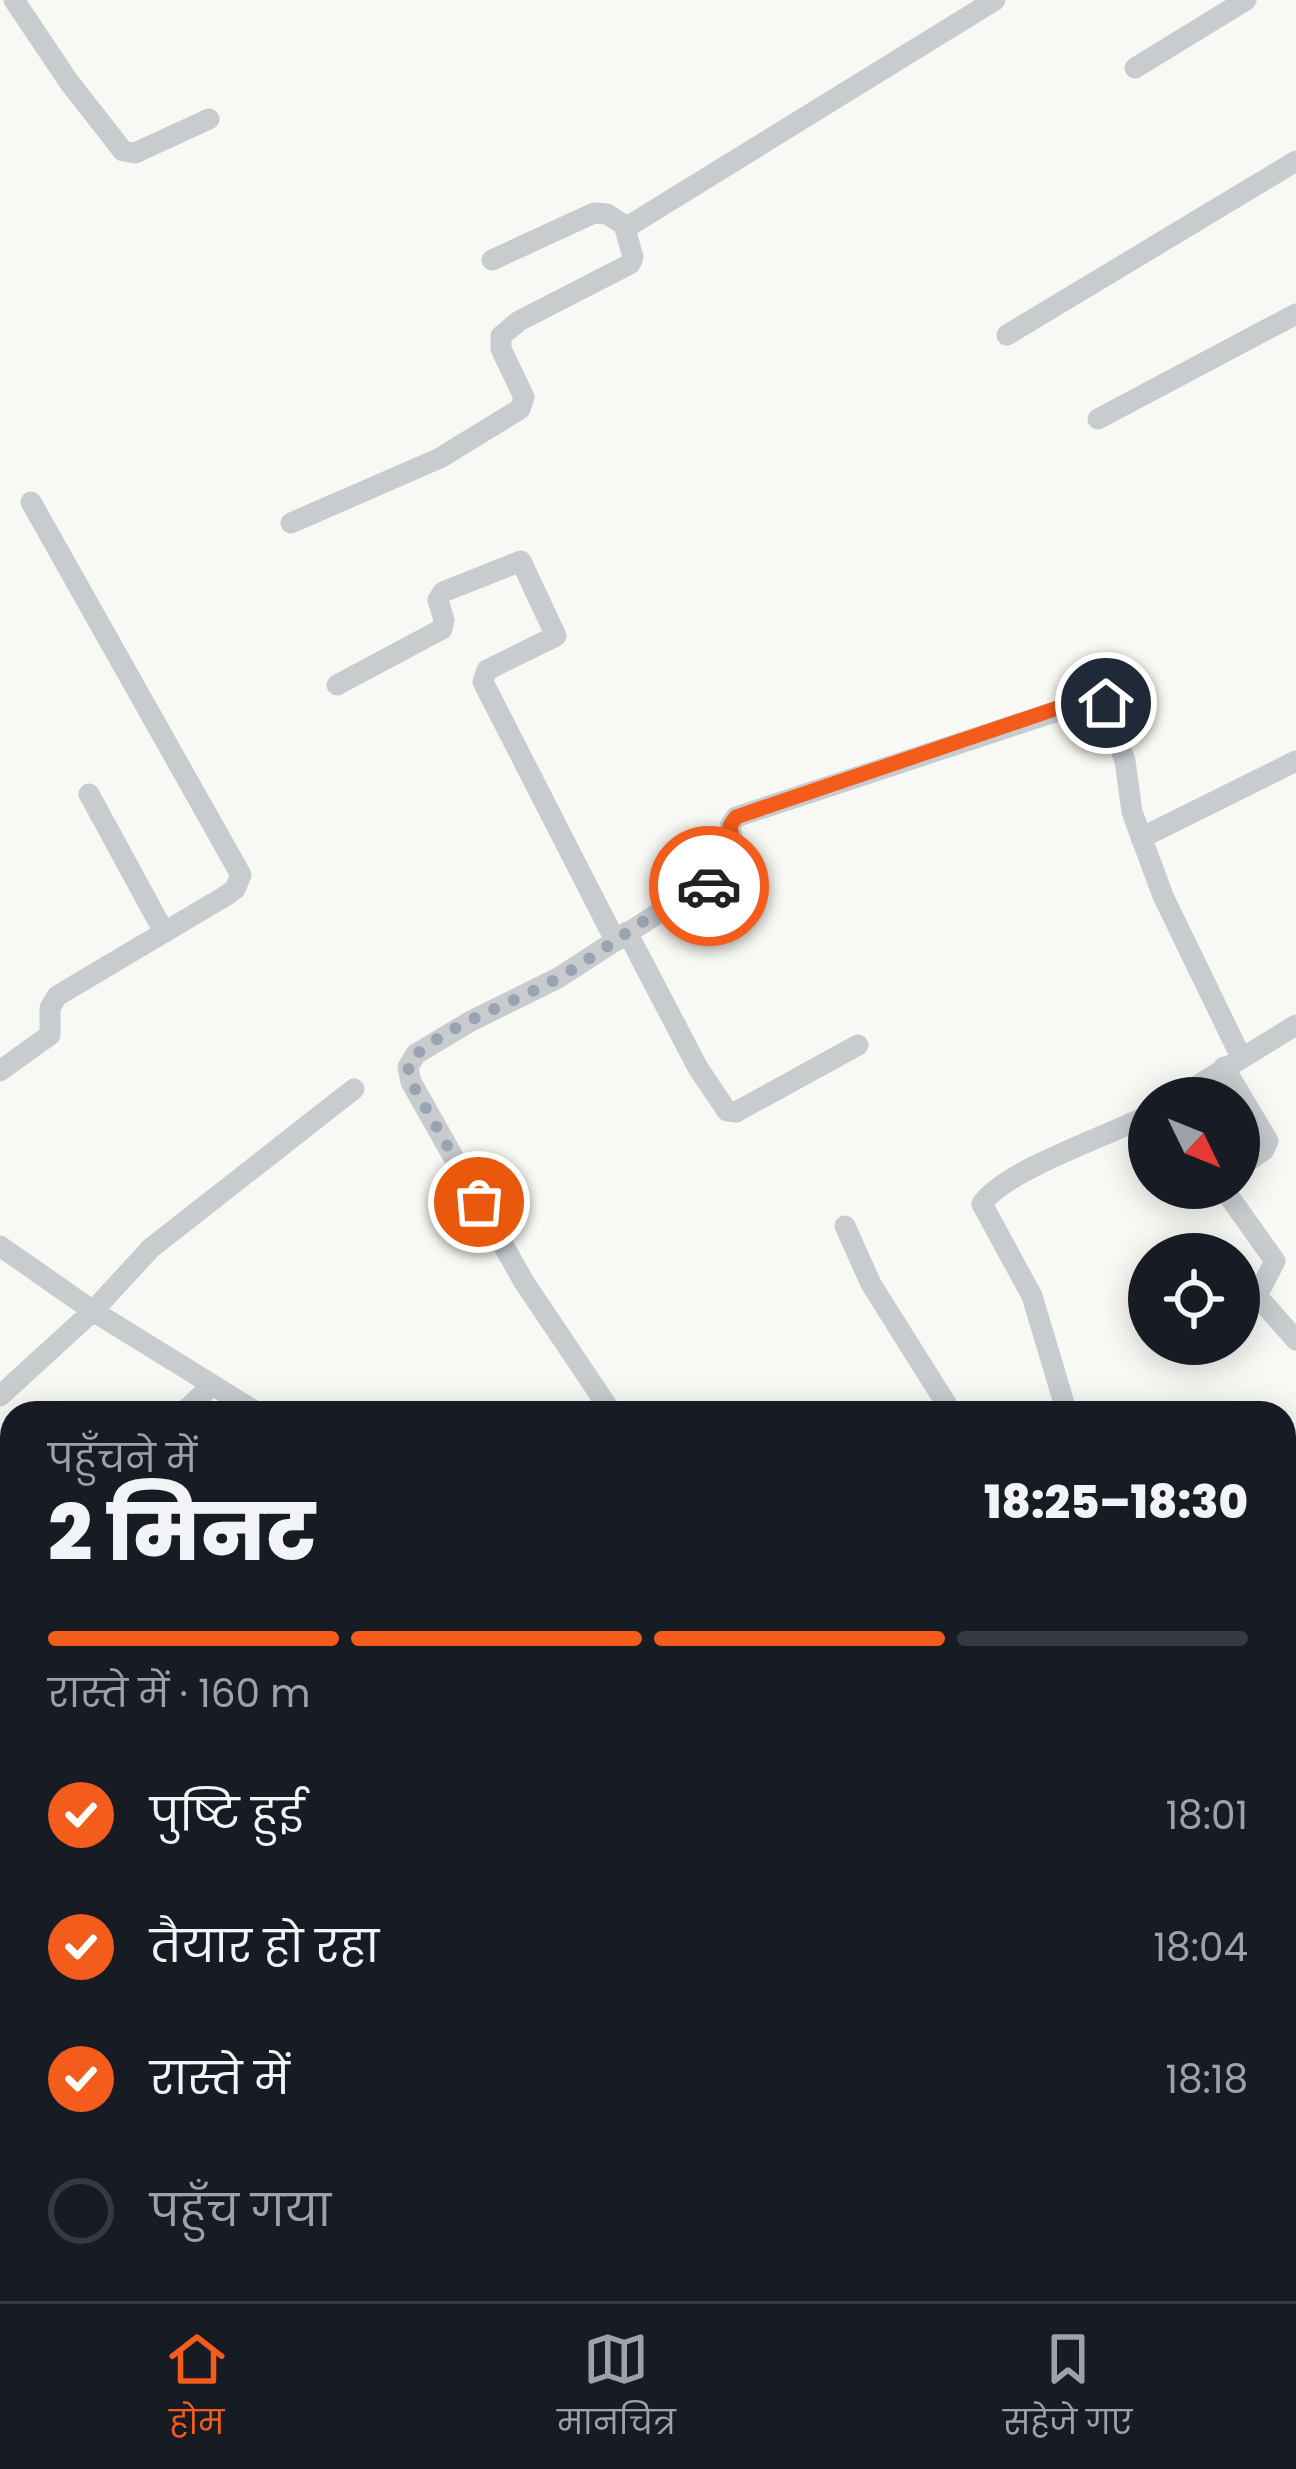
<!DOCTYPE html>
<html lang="hi">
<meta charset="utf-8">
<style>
:root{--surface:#171b24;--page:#242831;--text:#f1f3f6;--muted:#9ea1a6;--line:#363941;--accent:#f35c1a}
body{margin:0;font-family:Poppins,"Noto Sans Devanagari",sans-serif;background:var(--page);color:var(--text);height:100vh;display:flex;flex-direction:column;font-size:45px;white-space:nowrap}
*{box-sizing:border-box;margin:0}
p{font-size:39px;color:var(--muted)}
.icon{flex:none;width:66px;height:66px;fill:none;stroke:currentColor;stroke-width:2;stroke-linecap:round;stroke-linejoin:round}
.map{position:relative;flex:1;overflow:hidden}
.drawer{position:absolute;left:0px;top:1401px;width:1296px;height:900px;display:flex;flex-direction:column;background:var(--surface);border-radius:36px 36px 0 0;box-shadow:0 6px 30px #0003}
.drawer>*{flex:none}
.needle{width:78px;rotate:133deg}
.tools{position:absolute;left:1128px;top:1077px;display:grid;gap:24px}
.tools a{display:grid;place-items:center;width:132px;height:132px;border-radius:50%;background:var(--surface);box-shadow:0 6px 30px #0003;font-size:60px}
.pin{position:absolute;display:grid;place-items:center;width:102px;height:102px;color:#fff;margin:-51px;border:6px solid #fff;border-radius:50%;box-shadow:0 3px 12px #0007}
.courier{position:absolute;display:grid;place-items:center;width:120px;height:120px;margin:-60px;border:9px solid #f35c1a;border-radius:50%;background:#fff;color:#222;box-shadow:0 3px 15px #0007}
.headline em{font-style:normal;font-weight:800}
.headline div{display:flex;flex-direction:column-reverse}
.headline{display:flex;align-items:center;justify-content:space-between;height:204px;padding:0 48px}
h1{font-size:78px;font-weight:800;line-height:90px}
.bar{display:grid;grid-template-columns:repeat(4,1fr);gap:18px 12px;align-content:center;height:144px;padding:0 48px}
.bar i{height:15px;border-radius:9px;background:var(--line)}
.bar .on{background:var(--accent)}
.bar p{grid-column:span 4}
ol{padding:0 48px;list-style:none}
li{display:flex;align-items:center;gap:36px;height:132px}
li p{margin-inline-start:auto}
li .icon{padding:12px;border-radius:50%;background:var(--accent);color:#fff;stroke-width:4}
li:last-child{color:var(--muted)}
li i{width:66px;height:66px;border:6px solid var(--line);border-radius:50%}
.menu{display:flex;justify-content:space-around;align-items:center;height:168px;border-top:3px solid var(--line);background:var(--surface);font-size:33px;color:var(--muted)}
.menu a{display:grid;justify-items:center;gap:6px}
.menu .on{color:var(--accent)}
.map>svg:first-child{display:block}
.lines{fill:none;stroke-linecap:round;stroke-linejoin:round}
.service{stroke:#c8cccf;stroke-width:10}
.minor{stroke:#c8cccf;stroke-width:21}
.done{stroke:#98a4af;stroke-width:12;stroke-dasharray:0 21.6}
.route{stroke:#f35c1a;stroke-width:15}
</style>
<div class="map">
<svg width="1296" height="2301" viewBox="0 0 1296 2301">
<rect width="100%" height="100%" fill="#f8f8f5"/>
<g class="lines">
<path class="service" d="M0,2243L12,2235"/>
<path class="minor" d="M14,0L69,82L123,151L135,153L209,119
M1135,68L1246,0
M492,260L594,213L607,214L624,225L632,224L995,0
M1007,335L1296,161
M1098,419L1296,314
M291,523L440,458L520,409L524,397L501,349V336L519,321L630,264L633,257L624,225
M337,685L442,629L444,620L438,600L443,592L521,561L556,636L487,670L483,682L615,940
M89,794L164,932
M1141,838L1296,761
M627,932L698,1068L727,1111L736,1112L858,1045
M1224,1067L1268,1141L1264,1150L1239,1167
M0,1071L50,1035V1008L57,996L227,895L235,889L241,875L31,502
M1177,1098L1296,1025
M1223,1188L1275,1261L1257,1296L1296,1340
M845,1226L871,1284L952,1413
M0,1246L93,1311L258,1413
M0,1396L93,1311L151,1248L354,1089
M183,1413L212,1385
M612,1413L524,1282L411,1082L408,1067L416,1054L471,1021L558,978L677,901L731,877L737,865L730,826L736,817L1100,697L1105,703L1125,761L1132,812L1163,896L1241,1057
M1067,1413L1032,1296L982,1204C1003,1171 1110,1135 1149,1115
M0,1574L12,1563
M0,1876L12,1864
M0,2045L12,2033
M1284,2076L1296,2065
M424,2301L438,2289
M1082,2301L1093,2289"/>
</g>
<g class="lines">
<path class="done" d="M479,1202L411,1082L408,1066L411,1059C452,1022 510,1005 558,978C609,949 653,908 709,886"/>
<path class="route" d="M709,886L737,870L730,826L736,817L1090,697H1100L1106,703"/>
</g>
</svg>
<div class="tools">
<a><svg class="needle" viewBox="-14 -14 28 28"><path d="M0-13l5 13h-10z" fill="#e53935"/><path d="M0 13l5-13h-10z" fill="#9ea1a6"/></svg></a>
<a><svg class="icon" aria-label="locate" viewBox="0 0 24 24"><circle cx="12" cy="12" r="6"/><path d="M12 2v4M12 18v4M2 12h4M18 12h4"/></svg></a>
</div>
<div class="pin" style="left:479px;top:1202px;background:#ea580c"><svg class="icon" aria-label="bag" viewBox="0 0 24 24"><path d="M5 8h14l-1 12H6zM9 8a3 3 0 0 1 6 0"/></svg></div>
<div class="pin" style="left:1106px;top:703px;background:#1f2937"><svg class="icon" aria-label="home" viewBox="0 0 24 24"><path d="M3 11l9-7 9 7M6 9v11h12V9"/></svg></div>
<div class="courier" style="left:709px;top:886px"><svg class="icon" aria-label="car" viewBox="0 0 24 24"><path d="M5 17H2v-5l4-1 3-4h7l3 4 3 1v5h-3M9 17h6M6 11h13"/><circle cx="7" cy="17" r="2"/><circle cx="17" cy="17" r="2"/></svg></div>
<section class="drawer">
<div class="headline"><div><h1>2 मिनट</h1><p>पहुँचने में</p></div><em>18:25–18:30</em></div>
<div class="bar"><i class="on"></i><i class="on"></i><i class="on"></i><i></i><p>रास्ते में · 160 m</p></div>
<ol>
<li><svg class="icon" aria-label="check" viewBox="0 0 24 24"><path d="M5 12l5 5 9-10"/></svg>पुष्टि हुई<p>18:01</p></li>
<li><svg class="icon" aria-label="check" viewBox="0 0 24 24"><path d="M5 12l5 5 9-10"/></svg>तैयार हो रहा<p>18:04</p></li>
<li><svg class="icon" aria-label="check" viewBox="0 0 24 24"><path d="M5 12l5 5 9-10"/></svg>रास्ते में<p>18:18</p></li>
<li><i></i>पहुँच गया</li>
</ol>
</section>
</div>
<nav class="menu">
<a class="on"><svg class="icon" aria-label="home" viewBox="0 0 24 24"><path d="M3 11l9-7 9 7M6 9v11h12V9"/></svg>होम</a>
<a><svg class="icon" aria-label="map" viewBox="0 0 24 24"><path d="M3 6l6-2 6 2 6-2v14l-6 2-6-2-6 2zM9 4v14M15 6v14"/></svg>मानचित्र</a>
<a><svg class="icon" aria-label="saved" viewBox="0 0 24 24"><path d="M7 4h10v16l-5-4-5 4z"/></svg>सहेजे गए</a>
</nav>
